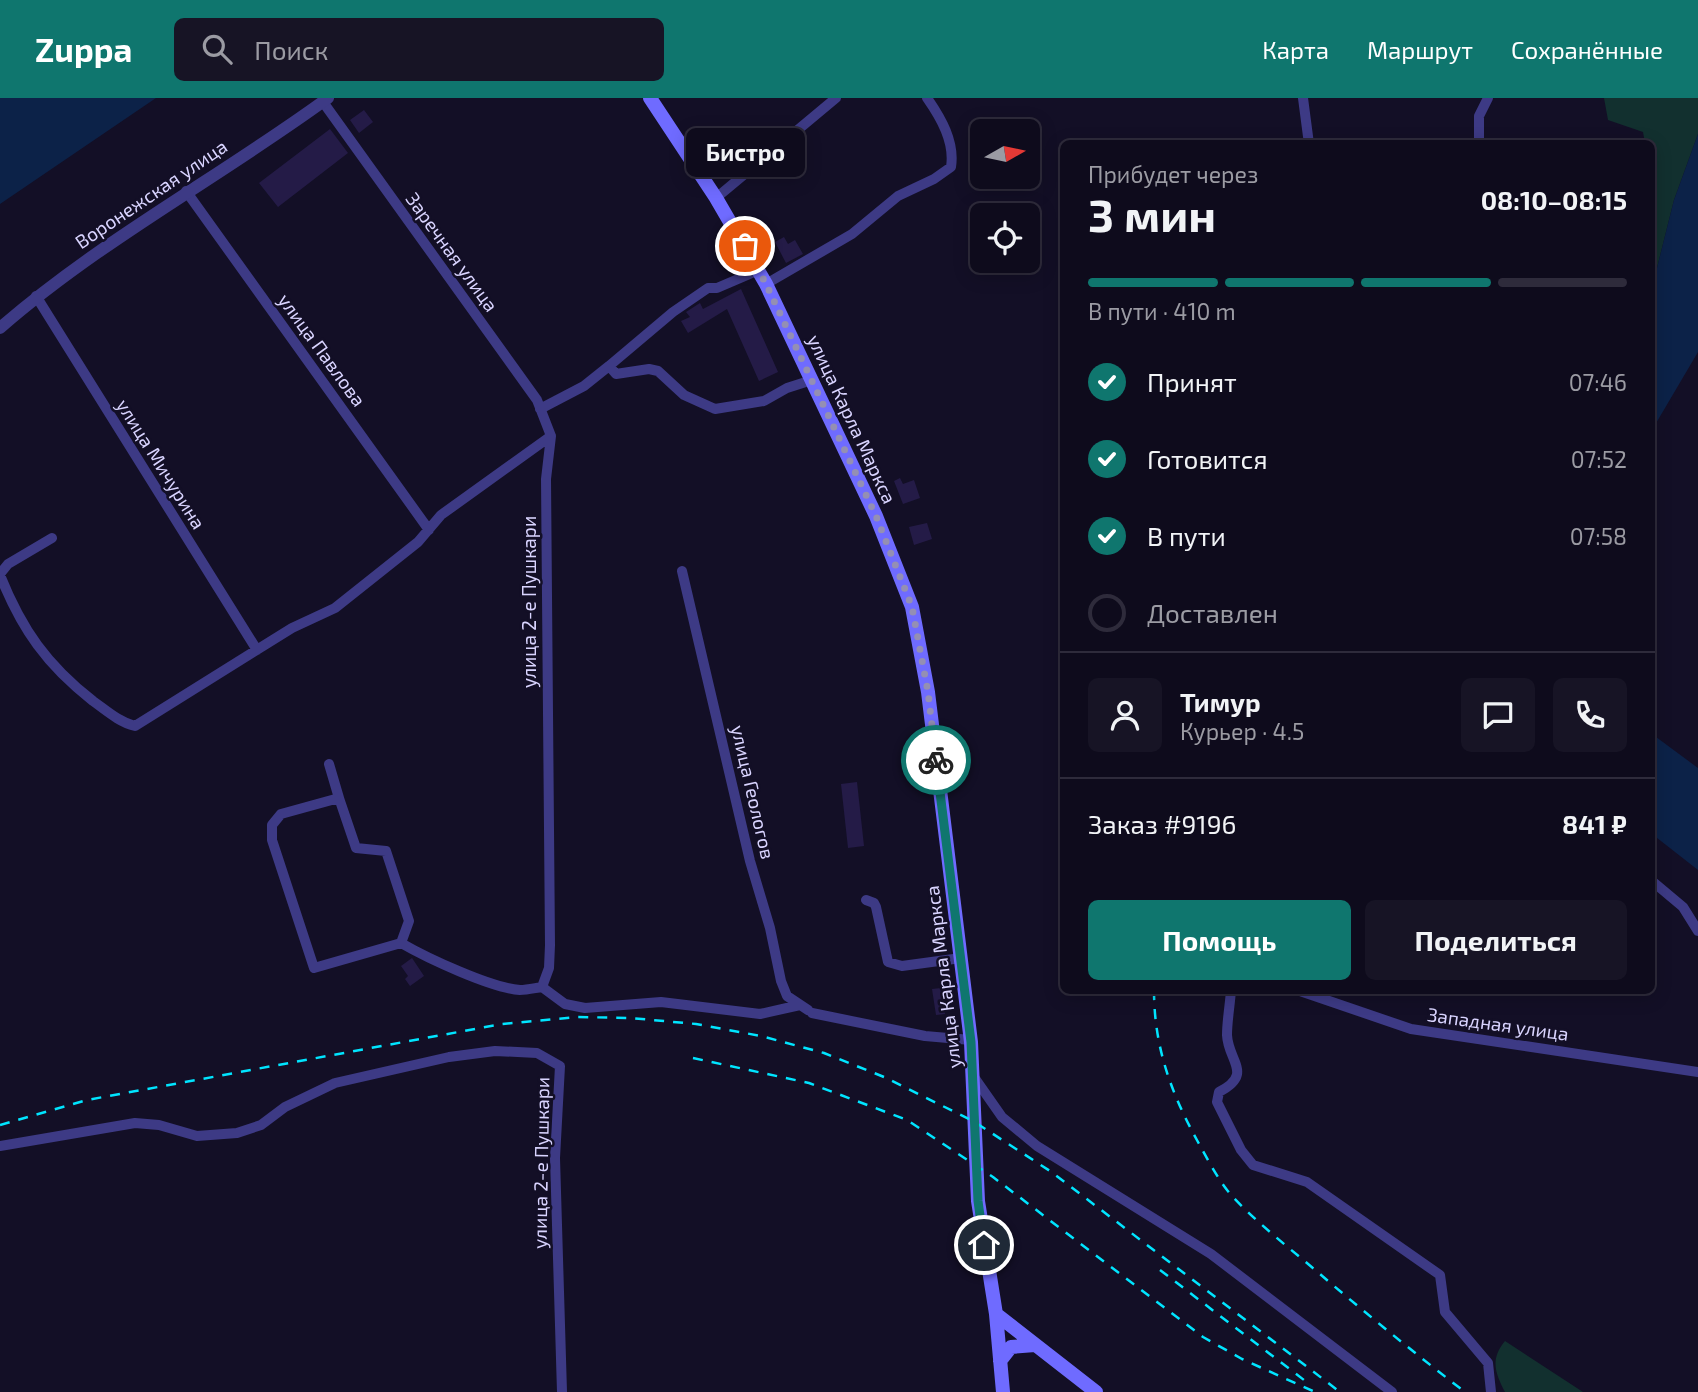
<!DOCTYPE html>
<html lang="ru">
<meta charset="utf-8">
<style>
:root{--surface:#0e0b1c;--page:#171425;--text:#f1f3f6;--muted:#9b9ba3;--line:#2e2b3b;--accent:#0f766e}
body{margin:0;font-family:"Exo 2",sans-serif;background:var(--page);color:var(--text);height:100vh;display:flex;flex-direction:column;font-size:26px;white-space:nowrap}
*{box-sizing:border-box;margin:0}
p{font-size:23px;color:var(--muted)}
.icon{flex:none;width:38px;height:38px;fill:none;stroke:currentColor;stroke-width:2;stroke-linecap:round;stroke-linejoin:round}
.map{position:relative;flex:1;overflow:hidden}
.side{position:absolute;left:1060px;top:42px;width:595px;height:854px;display:flex;flex-direction:column;background:var(--surface);border-radius:10px;box-shadow:0 4px 18px #0003,0 0 0 2px var(--line)}
.side>*{flex:none}
.needle{width:46px;rotate:81deg}
.buttons{position:absolute;left:970px;top:21px;display:grid;gap:14px}
.buttons a{display:grid;place-items:center;width:70px;height:70px;border-radius:10px;background:var(--surface);box-shadow:0 4px 18px #0003,0 0 0 2px var(--line);font-size:35px}
.pin{position:absolute;display:grid;place-items:center;width:60px;height:60px;color:#fff;margin:-30px;border:4px solid #fff;border-radius:50%;box-shadow:0 2px 7px #0007}
.courier{position:absolute;display:grid;place-items:center;width:70px;height:70px;margin:-35px;border:5px solid #0f766e;border-radius:50%;background:#fff;color:#222;box-shadow:0 2px 9px #0007}
.bubble{position:absolute;height:49px;border-radius:10px;background:var(--surface);box-shadow:0 4px 18px #0003,0 0 0 2px var(--line);font-size:23px;font-weight:700;line-height:49px;text-align:center}
.headline em{font-style:normal;font-weight:700}
.headline div{display:flex;flex-direction:column-reverse}
.headline{display:flex;align-items:center;justify-content:space-between;height:119px;padding:0 28px}
h1{font-size:46px;font-weight:700;line-height:52px}
.bar{display:grid;grid-template-columns:repeat(4,1fr);gap:10px 7px;align-content:center;height:84px;padding:0 28px}
.bar i{height:9px;border-radius:5px;background:var(--line)}
.bar .on{background:var(--accent)}
.bar p{grid-column:span 4}
.line{display:flex;align-items:center;gap:18px;padding:0 28px;border-top:2px solid var(--line)}
.line div{flex:1}
.round{display:grid;place-items:center;flex:none;width:74px;height:74px;border-radius:10px;background:var(--page)}
ol{padding:0 28px;list-style:none}
li{display:flex;align-items:center;gap:21px;height:77px}
li p{margin-inline-start:auto}
li .icon{padding:7px;border-radius:50%;background:var(--accent);color:#fff;stroke-width:4}
li:last-child{color:var(--muted)}
li i{width:38px;height:38px;border:4px solid var(--line);border-radius:50%}
.action{display:flex;gap:14px;margin-top:auto;padding:14px 28px}
.action a{flex:1;height:80px;border-radius:10px;background:var(--accent);color:#fff;font-size:28px;font-weight:700;line-height:80px;text-align:center}
.action a+a{background:var(--page);color:var(--text)}
header{display:flex;align-items:center;gap:42px;box-sizing:border-box;height:98px;padding:0 35px;background:var(--accent);color:#fff}
header strong{font-size:33px}
nav{display:flex;gap:38px;margin-inline-start:auto;font-size:24px}
.search{width:490px;height:63px;background:var(--page);display:flex;align-items:center;gap:18px;box-sizing:border-box;padding:0 24px;border-radius:10px;color:var(--muted);font-size:26px}
.map>svg:first-child{display:block}
.green{fill:#12302f}
.water{fill:#0c2248}
.building{fill:#241b47}
.lines{fill:none;stroke-linecap:round;stroke-linejoin:round}
.minor{stroke:#3d3a85;stroke-width:10}
.tertiary{stroke:#3d3a85;stroke-width:12}
.secondary{stroke:#6f6bff;stroke-width:14}
.rail{stroke:#00e5ff;stroke-width:2.5;stroke-dasharray:10 9;stroke-linecap:butt}
.done{stroke:#948fb3;stroke-width:7;stroke-dasharray:0 12.6}
.route{stroke:#0f766e;stroke-width:9}
.labels{text-anchor:middle;stroke-width:5;stroke-linejoin:round;paint-order:stroke}
.street-label{font-size:19px;fill:#d9d4ff;stroke:#130f26}
</style>
<header>
<strong>Zuppa</strong>
<div class="search"><svg class="icon" aria-label="search" viewBox="0 0 24 24"><circle cx="10" cy="10" r="6"/><path d="M15 15l6 6"/></svg>Поиск</div>
<nav><a>Карта</a><a>Маршрут</a><a>Сохранённые</a></nav>
</header>
<div class="map">
<svg width="1698" height="1294" viewBox="0 0 1698 1294">
<rect width="100%" height="100%" fill="#130f26"/>
<path class="green" d="M1604,0H1698V36L1674,102L1652,190V46L1645,45L1643,34L1608,22Z
M1505,1243L1583,1294H1505C1495,1275 1490,1261 1505,1243Z"/>
<path class="water" d="M0,0H156L0,106Z
M1698,36V254L1652,332V190L1674,102Z
M1652,636L1698,670V772L1652,736Z"/>
<path class="building" d="M364,12L373,24L359,35L350,22Z
M330,31L348,55L278,109L259,85Z
M784,139L788,146L795,142L803,156L786,165L775,144Z
M741,191L778,274L759,283L727,211L688,235L681,223L690,219L686,214L700,205L703,211Z
M900,380L903,386L914,382L920,400L903,406L894,383Z
M927,425L932,441L914,447L909,429Z
M857,684L864,748L848,750L841,686Z
M412,860L424,878L410,888L405,881L408,878L401,868Z
M941,890L945,916L936,917L932,891Z"/>
<g class="lines">
<path class="minor" d="M1303,0L1309,46
M323,4L537,302L551,338L546,381L550,847L549,870L542,889
M1479,46V18L1488,0
M186,93L429,432
M716,100L836,0
M766,186L852,136L898,98L934,81L951,69C955,44 941,20 927,0
M36,198L257,552
M609,268L673,214L708,190H717L759,172
M540,311L584,288L609,268L616,276L649,271L658,273L684,297L715,311L764,303L787,290L812,282
M682,473L750,763L770,830L781,883L787,898L808,912
M0,476L8,466L52,440
M0,477C22,532 47,567 93,603C107,613 119,624 135,628L292,530L335,510L418,444L441,417L551,338
M329,666L339,700
M1652,783L1683,809L1698,833
M866,802L874,805L876,809L888,864L902,868L961,860
M401,845L409,823L386,753L356,750L339,700L281,716L272,727V742L314,870L401,845C427,860 491,890 520,892C527,892 535,890 542,889
M542,889L565,906L585,910L661,904L760,916L800,907
M1231,892C1230,907 1227,923 1227,937C1228,963 1254,976 1219,994L1217,1004L1241,1052L1253,1067L1307,1084L1440,1177L1445,1214L1488,1265L1491,1294
M1297,892L1411,931L1698,974
M812,915L925,938L971,942
M974,979L1002,1019L1037,1048L1211,1156L1392,1294
M0,1048L135,1025L159,1027L197,1038L237,1035L261,1027L285,1009L335,985L449,959L495,953L537,955L560,968L555,1060L562,1294"/>
<path class="tertiary" d="M0,230C101,142 220,79 328,0"/>
<path class="secondary" d="M650,0L716,100L766,186L876,418L912,509L928,594L971,944L978,1103L996,1216L1003,1294
M996,1216L1096,1294
M1000,1263L1011,1249L1035,1247"/>
<path class="rail" d="M1154,892C1154,949 1171,995 1198,1044C1208,1062 1218,1082 1232,1098C1261,1129 1296,1155 1328,1183C1373,1221 1418,1258 1465,1294
M693,960L809,985L907,1022L993,1079L1203,1239L1242,1261L1315,1294
M0,1027L87,1002L502,926L577,919L631,920L696,926L761,938L824,955L884,979L973,1023L1050,1073L1340,1294
M1160,1172L1304,1282"/>
</g>
<g class="lines">
<path class="done" d="M745,148L766,186L876,418L912,509L928,594L936,662"/>
<path class="route" d="M936,662L971,944L978,1103L984,1147"/>
</g>
<g class="labels">
<g class="street-label">
<text transform="translate(151 96) rotate(-34)" y="7">Воронежская улица</text>
<text transform="translate(452 154) rotate(54)" y="7">Заречная улица</text>
<text transform="translate(322 252) rotate(54)" y="7">улица Павлова</text>
<text transform="translate(852 321) rotate(65)" y="7">улица Карла Маркса</text>
<text transform="translate(161 366) rotate(58)" y="7">улица Мичурина</text>
<text transform="translate(529 504) rotate(-90)" y="7">улица 2-е Пушкари</text>
<text transform="translate(753 694) rotate(77)" y="7">улица Геологов</text>
<text transform="translate(943 879) rotate(-97)" y="7">улица Карла Маркса</text>
<text transform="translate(1498 926) rotate(8)" y="7">Западная улица</text>
<text transform="translate(541 1065) rotate(-89)" y="7">улица 2-е Пушкари</text>
</g>
</g>
</svg>
<div class="buttons">
<a><svg class="needle" viewBox="-14 -14 28 28"><path d="M0-13l5 13h-10z" fill="#e53935"/><path d="M0 13l5-13h-10z" fill="#9b9ba3"/></svg></a>
<a><svg class="icon" aria-label="locate" viewBox="0 0 24 24"><circle cx="12" cy="12" r="6"/><path d="M12 2v4M12 18v4M2 12h4M18 12h4"/></svg></a>
</div>
<div class="pin" style="left:745px;top:148px;background:#ea580c"><svg class="icon" aria-label="bag" viewBox="0 0 24 24"><path d="M5 8h14l-1 12H6zM9 8a3 3 0 0 1 6 0"/></svg></div>
<div class="pin" style="left:984px;top:1147px;background:#1f2937"><svg class="icon" aria-label="home" viewBox="0 0 24 24"><path d="M3 11l9-7 9 7M6 9v11h12V9"/></svg></div>
<div class="courier" style="left:936px;top:662px"><svg class="icon" aria-label="bike" viewBox="0 0 24 24"><circle cx="6" cy="16" r="4"/><circle cx="18" cy="16" r="4"/><path d="M6 16l4-8h5l3 8M10 8l3 8H6M13 5h3"/></svg></div>
<div class="bubble" style="left:686px;top:30px;width:119px">Бистро</div>
<section class="side">
<div class="headline"><div><h1>3 мин</h1><p>Прибудет через</p></div><em>08:10–08:15</em></div>
<div class="bar"><i class="on"></i><i class="on"></i><i class="on"></i><i></i><p>В пути · 410 m</p></div>
<ol>
<li><svg class="icon" aria-label="check" viewBox="0 0 24 24"><path d="M5 12l5 5 9-10"/></svg>Принят<p>07:46</p></li>
<li><svg class="icon" aria-label="check" viewBox="0 0 24 24"><path d="M5 12l5 5 9-10"/></svg>Готовится<p>07:52</p></li>
<li><svg class="icon" aria-label="check" viewBox="0 0 24 24"><path d="M5 12l5 5 9-10"/></svg>В пути<p>07:58</p></li>
<li><i></i>Доставлен</li>
</ol>
<div class="line" style="height:126px"><a class="round"><svg class="icon" aria-label="person" viewBox="0 0 24 24"><circle cx="12" cy="8" r="4"/><path d="M4 21q1-7 8-7t8 7"/></svg></a><div><b>Тимур</b><p>Курьер · 4.5</p></div><a class="round"><svg class="icon" aria-label="chat" viewBox="0 0 24 24"><path d="M4 5h16v11H9l-5 4z"/></svg></a><a class="round"><svg class="icon" aria-label="phone" viewBox="0 0 24 24"><path d="M5 4h4l2 5-3 2q2 4 5 5l2-3 5 2v4C11 20 4 13 5 4z"/></svg></a></div>
<div class="line" style="height:91px"><div>Заказ #9196</div><b>841 ₽</b></div>
<div class="action"><a>Помощь</a><a>Поделиться</a></div>
</section>
</div>
